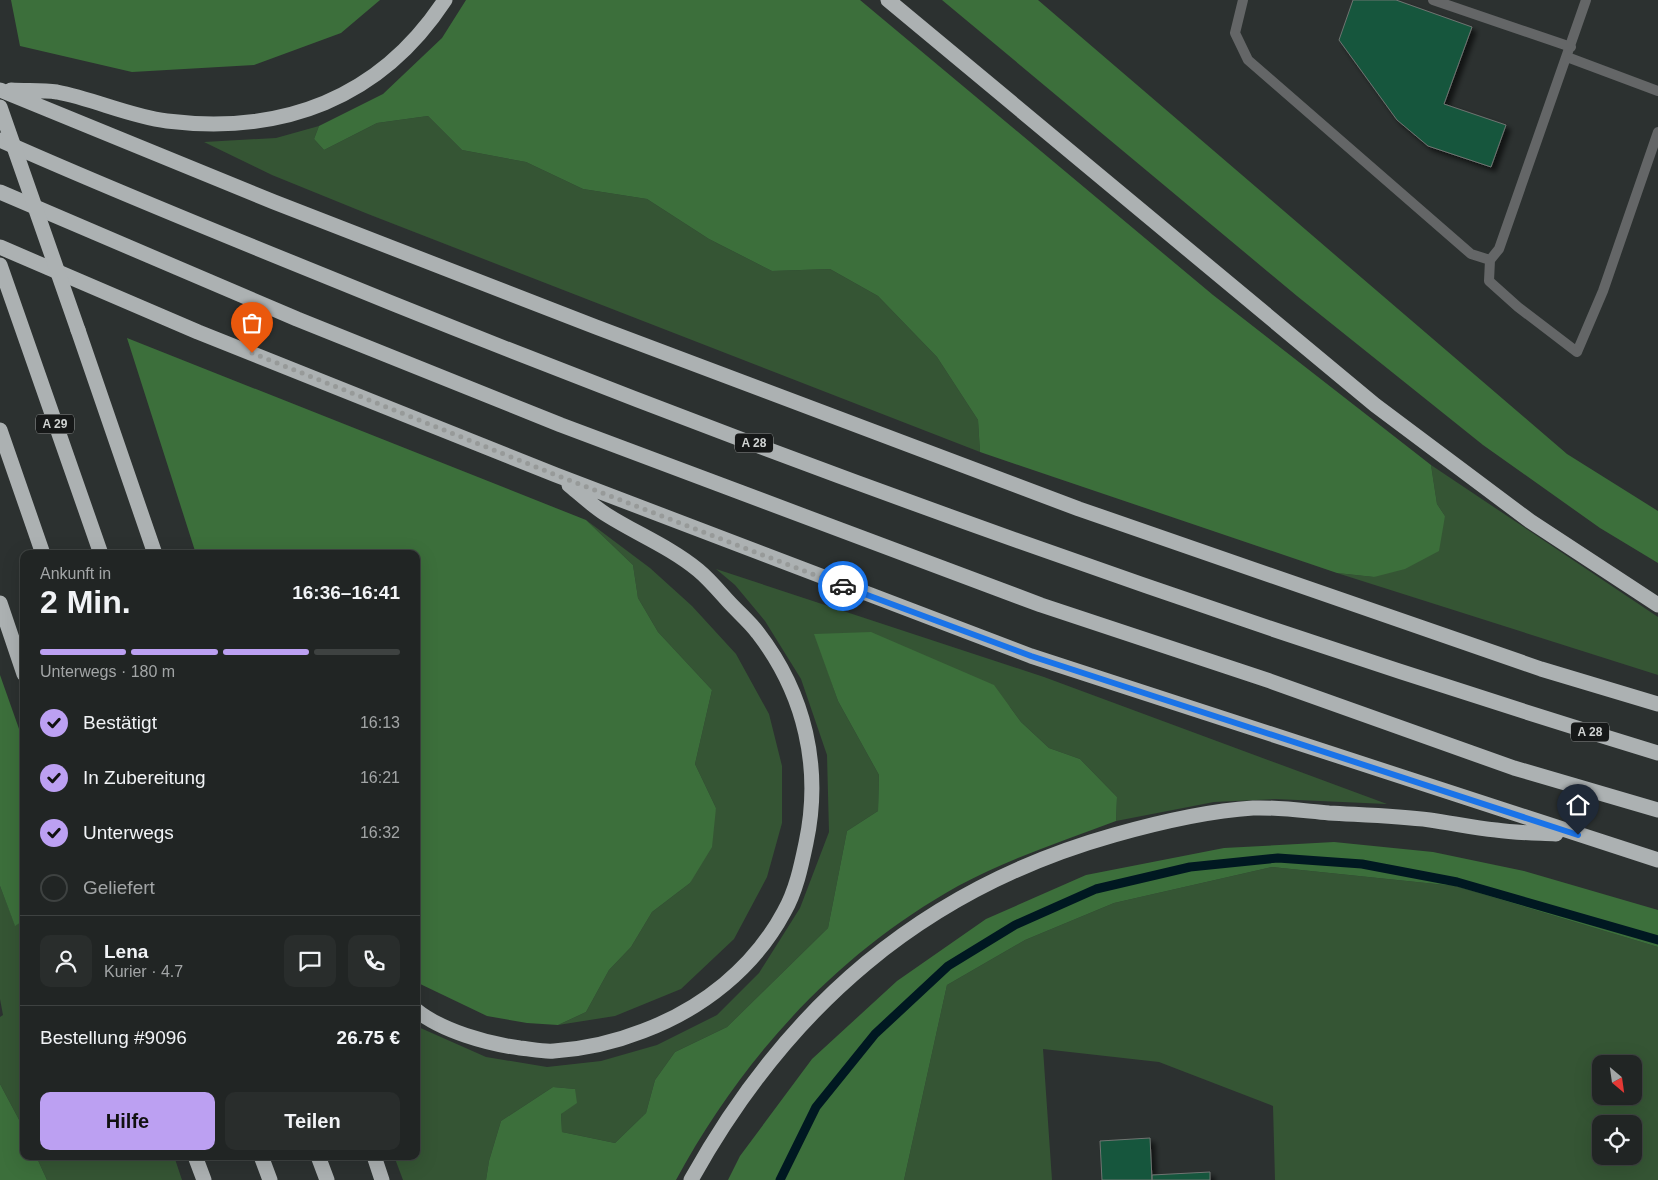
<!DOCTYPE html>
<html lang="de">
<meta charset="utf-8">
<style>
:root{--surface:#212524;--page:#292d2c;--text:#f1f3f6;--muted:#a2a5a6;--line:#3e4241;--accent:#bca0f2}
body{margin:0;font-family:Arial,sans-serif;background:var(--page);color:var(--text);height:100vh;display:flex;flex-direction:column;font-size:19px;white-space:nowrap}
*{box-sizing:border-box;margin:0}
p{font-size:16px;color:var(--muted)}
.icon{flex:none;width:28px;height:28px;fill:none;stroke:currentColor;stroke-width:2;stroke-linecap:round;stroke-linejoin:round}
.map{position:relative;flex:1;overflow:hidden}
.drawer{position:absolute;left:20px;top:550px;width:400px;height:610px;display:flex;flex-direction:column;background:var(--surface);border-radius:10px;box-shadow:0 5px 20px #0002,0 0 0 1px var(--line)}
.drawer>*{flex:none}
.needle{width:32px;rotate:151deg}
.controls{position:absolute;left:1592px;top:1055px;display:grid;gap:10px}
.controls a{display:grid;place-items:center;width:50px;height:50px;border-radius:10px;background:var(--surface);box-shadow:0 5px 20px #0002,0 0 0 1px var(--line);font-size:25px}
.pin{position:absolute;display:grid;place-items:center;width:42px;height:42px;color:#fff;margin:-51px -21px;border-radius:50% 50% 50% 0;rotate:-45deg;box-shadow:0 0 5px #0007}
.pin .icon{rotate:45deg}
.courier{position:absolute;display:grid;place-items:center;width:50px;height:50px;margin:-25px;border:4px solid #1a73e8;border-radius:50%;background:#fff;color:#222;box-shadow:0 1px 6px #0007}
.head em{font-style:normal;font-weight:700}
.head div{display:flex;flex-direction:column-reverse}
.head{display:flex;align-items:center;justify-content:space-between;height:85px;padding:0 20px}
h1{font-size:32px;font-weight:700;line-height:38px}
.bar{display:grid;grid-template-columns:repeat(4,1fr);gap:8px 5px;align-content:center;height:60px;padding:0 20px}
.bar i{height:6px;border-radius:4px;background:var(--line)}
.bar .active{background:var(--accent)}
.bar p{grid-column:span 4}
.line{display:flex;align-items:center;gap:12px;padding:0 20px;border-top:1px solid var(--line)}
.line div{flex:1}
.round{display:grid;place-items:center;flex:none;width:52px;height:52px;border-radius:10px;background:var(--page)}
ol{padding:0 20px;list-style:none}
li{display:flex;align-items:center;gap:15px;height:55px}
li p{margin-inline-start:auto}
li .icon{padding:5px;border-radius:50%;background:var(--accent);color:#111;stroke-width:4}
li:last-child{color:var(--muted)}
li i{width:28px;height:28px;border:2px solid var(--line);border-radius:50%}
.action{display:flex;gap:10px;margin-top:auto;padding:10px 20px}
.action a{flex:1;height:58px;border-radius:10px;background:var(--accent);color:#111;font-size:20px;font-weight:700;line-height:58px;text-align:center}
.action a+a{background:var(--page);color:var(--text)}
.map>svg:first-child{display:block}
.green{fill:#355534;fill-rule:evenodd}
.forest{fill:#3c6f3b}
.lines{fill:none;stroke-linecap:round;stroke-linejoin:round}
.stream{stroke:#001821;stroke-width:9}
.building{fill:#13573e;stroke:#6f7471;filter:url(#shadow)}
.service{stroke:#646667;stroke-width:10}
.motorway{stroke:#acb1b2;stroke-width:15}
.motorway-bridge{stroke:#acb1b2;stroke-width:15}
.done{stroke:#979a99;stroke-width:5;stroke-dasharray:0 9}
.route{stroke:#1a73e8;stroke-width:6}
.labels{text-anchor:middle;stroke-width:5;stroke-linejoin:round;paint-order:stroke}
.shield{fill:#161818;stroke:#989b9a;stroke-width:1}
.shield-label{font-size:12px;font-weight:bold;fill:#d0d3d2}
</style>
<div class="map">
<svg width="1658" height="1180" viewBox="0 0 1658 1180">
<defs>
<filter id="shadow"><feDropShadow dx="4.5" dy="4.5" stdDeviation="2.5" flood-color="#0009"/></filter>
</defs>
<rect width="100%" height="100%" fill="#2c3130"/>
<path class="green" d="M428,116L462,150L526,162L583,189L647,199L709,239L772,271L830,269L878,296L937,357L978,420L980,452L368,214L272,175L204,142L276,138L319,126L314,139L324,150L377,123Z
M1431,465L1658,617V675L1337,573L1374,577L1445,516L1437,504Z
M586,520L650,568L692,606L736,654L769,714L782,766V823L767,877L734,939L681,989L615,1016L558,1025L586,1012L609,970L631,947L652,912L690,883L716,808L695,764L712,690L658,632L638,598L633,565Z
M716,569L1044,677L1387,804L1275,799L1214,802L1116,821L1117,797L1080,759L1049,748L1021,722L1010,707L841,634H815L838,701L879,775L878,811L847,831L828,928L727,1027L675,1052L655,1080L646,1113L615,1143L562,1132L561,1114L575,1089L553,1087L501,1121L489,1161L486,1180H403L394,1156H416V1026L486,1057L547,1067L601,1061L657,1045L717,1015L759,973L800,908L829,832L827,755L801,679L765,621L735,585Z
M1272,867L1455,886L1658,947V1180H1275L1273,1106L1159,1062L1043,1049L1052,1180H904L947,985L1025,940L1114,903ZM1601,1064H1634V1096H1601ZM1601,1124H1634V1156H1601Z
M0,886L15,925L24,920V1129L0,1084V1017L3,1015L0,999Z
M36,1156H174L182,1180H47Z"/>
<path class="forest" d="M11,0H380L341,33L254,65L132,72L20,46Z
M466,0H860L1213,295L1431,465L1437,504L1445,516L1439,551L1405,569L1374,577L1337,573L980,452L978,420L937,357L878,296L830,269L772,271L709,239L647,199L583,189L526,162L462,150L428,116L377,123L324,150L314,139L319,126L383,94L442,38Z
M942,0H1038L1567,454L1658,511V563L1600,528L1483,445L1297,296Z
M127,338L586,520L633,565L638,598L658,632L712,690L695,764L716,808L712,847L690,883L652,912L631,947L609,970L586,1012L558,1025L527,1023L487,1016L416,982V554H196Z
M871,632L994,685L1021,722L1049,748L1080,759L1117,797L1116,821C1063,841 1008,859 958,886C836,954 742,1058 676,1180H486L489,1161L501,1121L553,1087L575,1089L577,1103L561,1114L562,1132L615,1143L646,1113L655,1080L675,1052L727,1027L828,928L847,831L878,811L879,775L838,701L814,634Z
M0,675L24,743V920L15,926L0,886Z
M1334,842L1433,852L1524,871L1658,910V947L1455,886L1272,867L1114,903L1025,940L947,985L904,1180H728L740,1156L812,1059L897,981L986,919L1086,875L1224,848Z
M0,1084L24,1129V1156H36L47,1180H0Z"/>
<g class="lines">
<path class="stream" d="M780,1180L816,1107L875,1034L948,966L1015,925L1096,889L1190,867L1278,858L1362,864L1457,882L1658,940"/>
</g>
<path class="building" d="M1353,0H1396L1472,27L1444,104L1506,125L1491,167L1428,146L1397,120L1339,40Z
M1150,1138L1152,1180H1102L1100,1141Z
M1210,1172V1180H1152V1175Z"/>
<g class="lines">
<path class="service" d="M1243,0L1235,33L1248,60L1471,254L1490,260L1499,249L1586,0
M1433,0L1571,47
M1567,57L1658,91
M1490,260L1489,281L1518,307L1577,352L1603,291L1658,132"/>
<path class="motorway" d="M888,0L1375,405L1530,521L1658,605
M0,90L274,202L596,327L1079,509L1541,669L1658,704
M11,90C26,91 42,90 57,92C94,99 129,116 167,121C282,135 380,99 445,0
M0,140C130,198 262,250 394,304C809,471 1230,622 1658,753
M0,192L297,319L561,425L1041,605L1270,681L1514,768L1658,810
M0,247L198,332L556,475L1031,656L1658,860
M0,265L101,554
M78,330L155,554
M0,430L43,554
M0,603L24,674
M416,1010C442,1031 488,1044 520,1048C531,1049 543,1052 554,1051C584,1049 615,1042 643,1031C702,1009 754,968 784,912C796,891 801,867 806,843C822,768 805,694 758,633C750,622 738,612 728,601C719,591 709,579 698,570C670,547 637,534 607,515C594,507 581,495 569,485
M195,1156L204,1180
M261,1156L270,1180
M318,1156L327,1180
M374,1156L382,1180
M691,1180C787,1007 922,889 1114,835C1160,822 1206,811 1253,808C1278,807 1305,811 1329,813C1363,815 1397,816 1430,820C1452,823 1474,828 1496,830C1516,833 1536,833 1556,834"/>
<path class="motorway-bridge" d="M0,107L78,330"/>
</g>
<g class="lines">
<path class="done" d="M252,353L556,475L843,586"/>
<path class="route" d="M843,586L1031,656L1578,835"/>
</g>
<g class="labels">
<g class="shield">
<rect x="36" y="414.5" width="38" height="19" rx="4"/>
<rect x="735" y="433.5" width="38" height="19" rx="4"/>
<rect x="1571" y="722.5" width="38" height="19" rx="4"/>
</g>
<g class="shield-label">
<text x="55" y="428">A 29</text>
<text x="754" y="447">A 28</text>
<text x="1590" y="736">A 28</text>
</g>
</g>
</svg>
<div class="controls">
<a><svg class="needle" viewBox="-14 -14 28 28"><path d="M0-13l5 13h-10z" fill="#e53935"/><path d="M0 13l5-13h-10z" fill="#a2a5a6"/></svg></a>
<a><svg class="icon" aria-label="locate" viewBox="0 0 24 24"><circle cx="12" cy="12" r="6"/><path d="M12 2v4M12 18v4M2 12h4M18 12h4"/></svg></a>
</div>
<div class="pin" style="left:252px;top:353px;background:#ea580c"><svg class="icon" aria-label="bag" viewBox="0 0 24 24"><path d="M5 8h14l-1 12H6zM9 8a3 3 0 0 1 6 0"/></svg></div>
<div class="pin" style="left:1578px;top:835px;background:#1f2937"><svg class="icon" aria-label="home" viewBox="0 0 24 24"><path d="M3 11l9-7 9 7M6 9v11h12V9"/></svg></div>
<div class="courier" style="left:843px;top:586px"><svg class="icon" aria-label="car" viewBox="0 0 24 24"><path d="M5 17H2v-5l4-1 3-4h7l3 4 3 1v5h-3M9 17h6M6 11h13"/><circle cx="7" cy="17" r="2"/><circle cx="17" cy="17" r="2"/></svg></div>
<section class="drawer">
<div class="head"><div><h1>2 Min.</h1><p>Ankunft in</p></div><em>16:36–16:41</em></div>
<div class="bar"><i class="active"></i><i class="active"></i><i class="active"></i><i></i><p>Unterwegs · 180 m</p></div>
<ol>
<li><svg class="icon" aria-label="check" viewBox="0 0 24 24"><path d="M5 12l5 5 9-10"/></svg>Bestätigt<p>16:13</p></li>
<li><svg class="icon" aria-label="check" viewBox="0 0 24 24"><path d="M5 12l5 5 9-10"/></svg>In Zubereitung<p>16:21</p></li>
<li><svg class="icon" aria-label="check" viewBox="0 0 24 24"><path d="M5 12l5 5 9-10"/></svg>Unterwegs<p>16:32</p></li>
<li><i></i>Geliefert</li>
</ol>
<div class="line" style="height:90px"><a class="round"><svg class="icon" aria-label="person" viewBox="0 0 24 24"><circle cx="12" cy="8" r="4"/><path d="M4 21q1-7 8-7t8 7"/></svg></a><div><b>Lena</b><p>Kurier · 4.7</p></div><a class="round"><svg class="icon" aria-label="chat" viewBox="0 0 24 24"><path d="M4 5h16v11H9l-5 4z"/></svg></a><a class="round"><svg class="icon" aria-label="phone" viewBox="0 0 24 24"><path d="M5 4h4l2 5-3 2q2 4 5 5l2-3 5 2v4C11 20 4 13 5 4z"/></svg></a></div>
<div class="line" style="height:65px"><div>Bestellung #9096</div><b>26.75 €</b></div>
<div class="action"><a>Hilfe</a><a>Teilen</a></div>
</section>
</div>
